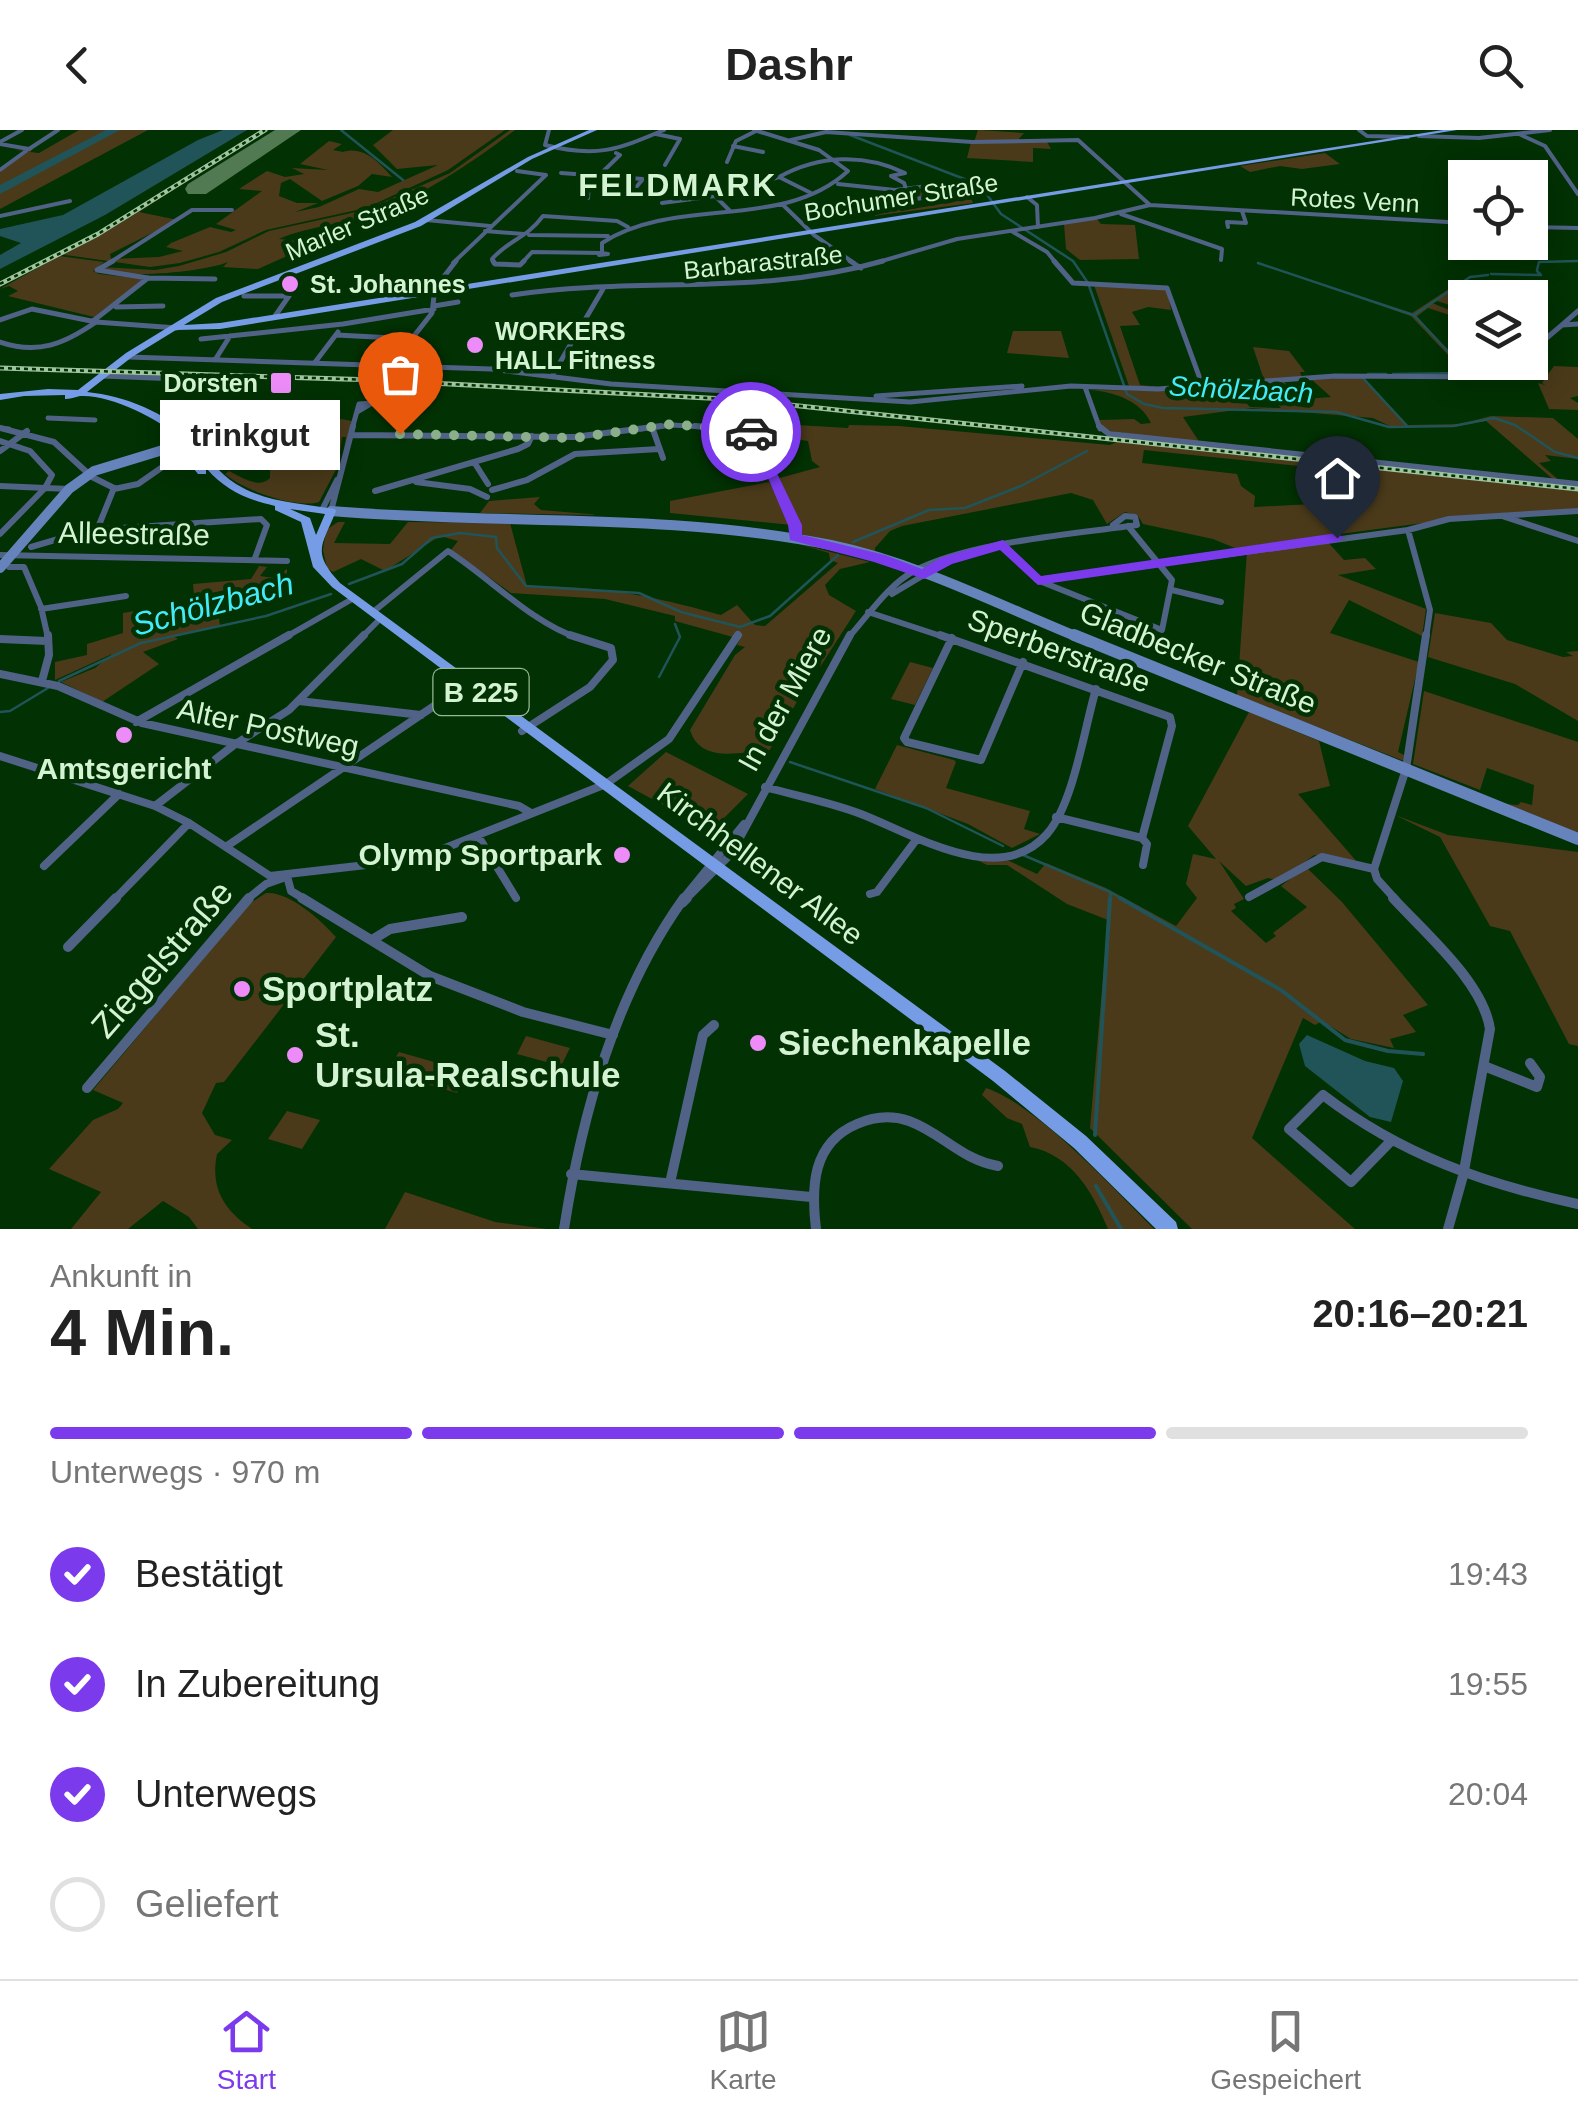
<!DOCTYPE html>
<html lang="de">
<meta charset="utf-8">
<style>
:root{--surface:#fff;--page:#f6f6f6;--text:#222;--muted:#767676;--line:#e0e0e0;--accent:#7c3aed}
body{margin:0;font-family:Arial,sans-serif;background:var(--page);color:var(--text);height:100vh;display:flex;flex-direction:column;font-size:38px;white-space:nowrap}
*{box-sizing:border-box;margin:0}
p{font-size:32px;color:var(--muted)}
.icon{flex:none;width:55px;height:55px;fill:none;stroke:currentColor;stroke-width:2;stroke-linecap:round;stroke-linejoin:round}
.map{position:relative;height:1099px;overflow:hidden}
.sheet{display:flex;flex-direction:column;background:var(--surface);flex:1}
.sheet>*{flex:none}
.controls{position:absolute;left:1448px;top:30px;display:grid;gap:20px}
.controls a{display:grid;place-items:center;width:100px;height:100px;border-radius:0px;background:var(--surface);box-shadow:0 5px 25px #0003;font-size:50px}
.pin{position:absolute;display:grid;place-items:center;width:85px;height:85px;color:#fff;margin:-102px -42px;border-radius:50% 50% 50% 0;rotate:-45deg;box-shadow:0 0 10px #0007}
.pin .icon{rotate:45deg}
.courier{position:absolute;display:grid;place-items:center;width:100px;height:100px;margin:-50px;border:8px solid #7c3aed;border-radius:50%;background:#fff;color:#222;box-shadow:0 2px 12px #0007}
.bubble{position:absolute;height:70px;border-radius:0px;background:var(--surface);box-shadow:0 5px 25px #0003;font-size:32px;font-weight:600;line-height:70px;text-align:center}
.headline em{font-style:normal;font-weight:600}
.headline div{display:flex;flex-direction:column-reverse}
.headline{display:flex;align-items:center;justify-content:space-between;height:170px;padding:0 50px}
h1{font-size:65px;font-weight:600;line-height:75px}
.bar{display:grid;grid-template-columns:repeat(4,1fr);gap:15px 10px;align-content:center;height:120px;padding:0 50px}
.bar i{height:12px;border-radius:8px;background:var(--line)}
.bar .selected{background:var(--accent)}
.bar p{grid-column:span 4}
ol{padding:0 50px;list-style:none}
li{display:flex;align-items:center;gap:30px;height:110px}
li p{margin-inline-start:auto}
li .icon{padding:10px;border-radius:50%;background:var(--accent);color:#fff;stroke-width:4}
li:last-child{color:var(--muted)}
li i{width:55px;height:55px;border:5px solid var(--line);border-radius:50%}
header{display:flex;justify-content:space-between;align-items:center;height:130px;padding:0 50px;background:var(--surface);font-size:45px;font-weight:600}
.menu{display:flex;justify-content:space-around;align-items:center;height:140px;border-top:2px solid var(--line);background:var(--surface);font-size:28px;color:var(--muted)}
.menu a{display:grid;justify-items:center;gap:5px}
.menu .selected{color:var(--accent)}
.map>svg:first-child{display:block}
.green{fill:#4a3a1a;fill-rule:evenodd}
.water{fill:#205458}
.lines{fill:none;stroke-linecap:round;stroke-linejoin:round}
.stream-far1{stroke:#205458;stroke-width:2.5}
.stream{stroke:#205458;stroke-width:4}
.runway{fill:#527a52;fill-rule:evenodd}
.street-far4{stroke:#506286;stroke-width:4}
.street-far3{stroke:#506286;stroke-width:5}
.street-far2{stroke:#506286;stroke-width:6}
.street-far1{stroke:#506286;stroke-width:8}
.street{stroke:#506286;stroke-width:10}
.secondary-far1{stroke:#6683bc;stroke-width:10}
.secondary{stroke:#6683bc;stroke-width:12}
.primary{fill:#779ce6;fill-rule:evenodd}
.rail-casing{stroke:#a1c4a0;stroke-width:5}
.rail{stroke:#023103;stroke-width:2.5;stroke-dasharray:4;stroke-linecap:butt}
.route{fill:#7c3aed}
.done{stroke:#8aaf8a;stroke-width:10;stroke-dasharray:0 18}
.poi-dot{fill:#ed8cf9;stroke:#023103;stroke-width:4}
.labels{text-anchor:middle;stroke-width:9;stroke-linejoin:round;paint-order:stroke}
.far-street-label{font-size:25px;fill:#d4f3d2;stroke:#023103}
.far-poi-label{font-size:25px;font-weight:bold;fill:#d4f3d2;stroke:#023103;text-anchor:start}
.far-water-label{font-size:28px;font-style:italic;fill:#43ebf9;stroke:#023103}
.shield{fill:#023103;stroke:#95b994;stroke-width:2.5}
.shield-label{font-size:28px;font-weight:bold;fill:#d4f3d2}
.street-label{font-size:30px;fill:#d4f3d2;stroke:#023103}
.poi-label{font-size:30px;font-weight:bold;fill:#d4f3d2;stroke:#023103}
.far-district-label{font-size:32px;font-weight:bold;letter-spacing:2.5px;fill:#d4f3d2;stroke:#023103}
.water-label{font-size:32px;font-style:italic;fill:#43ebf9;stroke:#023103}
.near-street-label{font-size:35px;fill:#d4f3d2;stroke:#023103}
.near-poi-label{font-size:35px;font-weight:bold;fill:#d4f3d2;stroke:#023103;text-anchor:start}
</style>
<header><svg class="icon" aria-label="back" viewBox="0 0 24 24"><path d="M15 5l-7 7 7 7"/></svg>Dashr<svg class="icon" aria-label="search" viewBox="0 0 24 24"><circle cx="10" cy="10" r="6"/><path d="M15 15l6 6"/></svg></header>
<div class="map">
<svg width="1578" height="1099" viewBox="0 0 1578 1099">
<rect width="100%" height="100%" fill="#023103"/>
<path class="green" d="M79,0H148L0,79V42L28,21L14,20L33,19L30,22L39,23Z
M393,0H505L448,40L366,78L266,100L219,122L180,133L150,137L59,124L93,108L255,7L139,82L178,90L110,124L111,129L159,127L183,121L166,117L171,113L210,97L231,102L236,100L216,94L262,61L239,59L267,41L285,47L304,44L292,38L328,40L300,34L329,11L342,14L333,20L359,25L343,22C363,15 380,33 392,47L372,44L358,56L322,71L290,49L281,53L279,66L297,73H318L295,82L319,77L359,59L378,62L438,35L397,39L373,15Z
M510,0H515C472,33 427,63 376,83C345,95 311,95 279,109L316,113L258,139L223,137L228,132C208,141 119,151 101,137L155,140L179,136L226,122L269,101L365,80L450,43Z
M978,0L1024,3L1018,10H1046L1051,19L1033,18V32L967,28L971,12L858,6L974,12Z
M1325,23L1340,34L1302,39L1280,36L1250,42L1240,36Z
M955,50L968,60L973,73L872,86L896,80L886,70L901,81L963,70L956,62L910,69L899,62L953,57L950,54Z
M1097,89L1101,94L1135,95L1139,129L1080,130L1066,119L1064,94Z
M59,126L104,132L93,141L99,144L144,149L94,187L8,166L18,161L9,156L0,159Z
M1311,151L1412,183L1455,155L1517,167L1465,168V180L1437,171L1432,173L1465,186V190L1428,178L1416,187L1473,245H1357L1465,243L1411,186Z
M1094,155L1167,159L1171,180L1148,177L1132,182L1140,195L1120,196L1140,255L1161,257L1129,256Z
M1013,201H1061L1069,228L1007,223Z
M1253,217L1289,221L1305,242H1300L1302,247L1264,250Z
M1554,236L1578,237V266L1570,268L1578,273V280L1549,279L1538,253L1545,255L1542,253Z
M1363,247L1408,295L1461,294L1491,286L1553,288L1578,309V329L1545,325L1551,331L1539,333L1561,352L1555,351L1486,291L1454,297H1392L1373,288L1252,278L1183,287L1200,313L1103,300L1099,290L1134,289L1141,294L1151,293C1140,270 1114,262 1090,260L1169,261L1230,256L1250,277L1281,278L1257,253L1284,252L1292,259L1287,263L1302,277L1310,278L1305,269L1331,267L1311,249Z
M341,289L352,291L343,327L346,307H342L339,330L276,327V322L208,323L264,303L270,297L288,298H272L257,317L312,322L330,305L324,300H292L296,296H330Z
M762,293L848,298L849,295L899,296L1110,315L1117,312L1578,361V380L1423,393L1235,418L1213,409L1143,394L1138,386L1125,382L1107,394L1093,370L1071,363L902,396L890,401L875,418V424L800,404L776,349L820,337L812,331L808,311L754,303ZM1144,320L1309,337L1319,360L1330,362L1308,366L1313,374L1254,377L1255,366L1241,356L1237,344L1142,333Z
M290,330L339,334L319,372C296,379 243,360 225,344L229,341C243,348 259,359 270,348V339Z
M769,352L792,395L670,383V371Z
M540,367L534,374L541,380L601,385L480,383L489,371Z
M338,392H345L334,413L390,414L408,392L510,393L527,456C601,456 650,465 721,485L737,475L755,495L765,496L838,433L830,430L829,423L795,413L870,432L840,439L825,455L829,465L856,481L820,537L812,532L816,538L769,621C745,620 701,636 690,600L735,525L745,517L737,515L740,509L675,491V486L605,469L511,463L451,420L458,411L440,406L385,441L361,429L333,442L327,438L323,420L326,400Z
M1327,411L1344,430L1365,428L1376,439L1338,445L1426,479L1422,506L1349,470L1330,503L1419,532L1398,622L1406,626L1404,631L1237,566L1247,421Z
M259,436L267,437L260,446L274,448L287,439V455L235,466L233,459L194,466L193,454L251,449Z
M217,473L220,496L173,506L178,509L143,522L159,534L102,572L61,552L95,538L112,524L55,550V532L87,525V514L123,503V483L135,481L142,490Z
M1435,483L1491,493L1507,510L1563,527L1573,526L1566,522L1578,521V591L1515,554L1428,527Z
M910,532L933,538L915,575L891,569Z
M1424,561L1578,612V703L1504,674L1518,675L1521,672L1532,675L1534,655L1487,638L1480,660L1413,634Z
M1249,582L1319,611L1330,656L1298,664L1358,733L1314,725L1280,751L1268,748L1246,756L1219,731L1244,769L1234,774L1236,778L1231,781L1266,813L1276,806L1273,803L1307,777L1281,756L1306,737L1342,772L1428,875L1403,885L1416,902L1390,909L1394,918L1351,909L1322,891L1315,895L1303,888L1252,1008L1355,1099H1192L1090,998L1108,790L1067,774L1007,735H987L975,729H1005L1037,744L1046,733L1106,758L1176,796L1197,768L1186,754L1193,724L1216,729L1188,696Z
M897,615L954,630L956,632L946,658L1030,681L1024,699L1040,704L1012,718L968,694L875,659Z
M666,622L748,664L711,701L628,656Z
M1395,685L1448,705L1578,722V916L1569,914L1510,801L1490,796L1440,707Z
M266,763C289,761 321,790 336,807L224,952L216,953L202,983L215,1005L232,1010L217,1024C210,1058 224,1080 252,1099H198L189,1087L163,1071L128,1099H71L101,1062L49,1039L93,990L118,979L123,973L93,960L249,774Z
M526,906L570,918L561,936L517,924Z
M399,922L469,942L457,963L386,942Z
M986,958C1037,975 1114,1059 1154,1099H1108C1093,1063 1072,1025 1030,1017L1022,994L1007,988L982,965Z
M287,981L320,990L302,1019L268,1009Z
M405,1062L495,1092L547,1099H385Z"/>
<path class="water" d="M106,0H120L0,64V55Z
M223,0H247L105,85L0,139V125L21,113L0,106V99L63,85L198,10Z
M1307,905L1365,931L1394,938L1403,951L1391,992L1370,987L1305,936L1299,914Z"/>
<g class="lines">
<path class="stream-far1" d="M341,0L403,50
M850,5L980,55L1001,84L1073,131L1088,153L1127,264L1144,274L1163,278L1336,282L1389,297L1453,296L1494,288L1515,295L1555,322L1578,328
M1258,133L1413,185
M1537,140L1539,132L1578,131
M1491,144L1541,145L1537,141
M1368,244H1386
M1393,244L1468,243L1414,185L1470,147L1488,145
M1363,248L1407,296
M853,412L929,380L965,378L1021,356L1087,321
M349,454L402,434L432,408L460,403L496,407L497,418L526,456L639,463L681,482L740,497L770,486L838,425
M659,547L680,507L675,494
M59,551L141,513L266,486L331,464
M0,582L10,581L48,558
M790,632L926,678L1003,716
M1023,725L1110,762L1111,770
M1110,762L1124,770"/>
<path class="stream" d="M1120,768L1281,860L1345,910L1388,921L1423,924
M1095,1005L1110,768
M1096,1056L1121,1099"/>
<path class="runway" d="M275,0H301L206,64H188L185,59L188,54Z"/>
<path class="street-far4" d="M549,0L545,15C596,28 617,20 664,0
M1359,0L1367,6L1408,7
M656,4L680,9L665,35
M1521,5L1545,16L1578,64
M1419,6L1479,8L1550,0
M791,10L826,2L972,12L1078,10
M1078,10L1150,75
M0,12L22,0
M0,14L29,19L58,0
M733,16L763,22
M727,32L736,11L758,0
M0,40L26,21
M561,43L643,49L633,61
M838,54L895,60L928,56
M896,61L908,70L938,66
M811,63L779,47C819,25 864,23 905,43L891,46L904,53L906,59
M1027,67L1037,75L1038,97
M588,68L589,55L620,25L616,23
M662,73L715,66
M782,74L814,105L854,133
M730,81L715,66L779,47
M1121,84L1222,119L1221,130
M0,86L70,71
M426,90L490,96
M1228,97L1227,92L1246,93L1242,81
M1530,97L1578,98
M485,101L524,104
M1013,102L1047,122L1056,133
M529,105L608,106
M602,123L608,124L599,125Z
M602,123V113C676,65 782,102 848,41L819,20L754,0
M109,133L192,80H232
M453,133L546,45L517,41
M494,133L492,129C510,109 526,109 543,86L617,91L628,97
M522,133L532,122L602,123
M875,133L957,109L1095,88L1150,75L1465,93"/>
<path class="street-far3" d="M113,131L97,140L148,148L215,149
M493,131L495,134L520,135L524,131
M850,131L861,138
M1054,131L1073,153L1167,158L1203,257
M512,165C638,146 757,167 883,131
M244,166H289
M434,176L458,172
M116,177L163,176
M275,186L289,166
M0,190L32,179L96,192L177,198
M93,191L148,148
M1562,195L1578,181
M337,205L412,209
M201,209L343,194L434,179
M0,212C38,225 64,214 96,192
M1530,222L1562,195L1578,194
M129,227L491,239L611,254L910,272L1071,256L1158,259L1335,246L1493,247L1508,243L1519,232
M215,230L230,206
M316,231L338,202
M392,234L432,183L435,158L456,131
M102,246L231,251
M552,246L603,159
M1085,257L1100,299
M876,266L1022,256
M48,288L95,290
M0,298L9,299
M217,299L239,278L245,283L229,299
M352,299L359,274L372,273L357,282
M640,299L673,295L734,299"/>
<path class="street-far2" d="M220,296L189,312L225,303L232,296
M695,296L750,300L795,395V407
M1099,296L1109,304L1578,354
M652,297L663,328
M0,298L54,312L92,347L114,358L99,395
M352,305L574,307L661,296
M0,311L30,321L52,345L45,358L0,404
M0,321L27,301
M474,332L488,354
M416,352L470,359L487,367
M0,356L69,359
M114,359L138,354L161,338
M492,360L527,350L575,324L659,319
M375,361L518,319L528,314L532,306
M322,380L337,350
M331,381L353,296
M1502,386L1578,411
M1113,395L1125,386L1135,387L1137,395
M1408,400L1430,480L1426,508
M1003,414L1037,450L1162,500L1172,450L1128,396
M31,417L89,400L261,389L267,395L255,428
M0,425L287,431
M9,437H24L41,477L48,508
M1037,450L1408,400L1449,389L1578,381
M1172,460L1221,472
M892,464L944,433
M41,479L126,466
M373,482L448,421C490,448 532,493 578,508
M868,482L947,508
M284,508L354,468
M361,508L377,492
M848,508C868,486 888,455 914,441C968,412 1075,404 1137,395"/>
<path class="street-far1" d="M940,505L1170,587L1172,596L1142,708L1056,687
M952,508L904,608L907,612L981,630L1023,532
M0,509L47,511
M0,544L58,556L142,593L519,676L531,683
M42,551L49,525L48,505
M299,571L421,585
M136,592L289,505
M522,601L590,557L613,530L611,518L570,505
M0,626L155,676L189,693L270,746L375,734L430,724L606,654L669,609L738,505
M765,657C797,666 830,672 861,684C913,704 999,759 1047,704C1074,673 1084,599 1096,559
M155,676L234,615L289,580L364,505
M478,706L516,768
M1142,708L1147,714L1143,735
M227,716L468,553
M44,736L119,664
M287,746L291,761L306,770
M870,764L877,762L916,710
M1249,767L1322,727L1374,739
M114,770L189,693
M246,770L266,754L283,748
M682,770L744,694
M685,770L731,724L850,505
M1396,770L1377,749L1374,739L1406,639L1426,505"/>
<path class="street" d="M302,768L430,846L523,882L613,905
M1393,768C1425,803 1483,852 1490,899L1463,1046L1448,1099
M682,773L687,768
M372,810L390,799L462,787
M68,817L116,768
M1484,936L1537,957L1540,947L1530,933
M87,958L249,768
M1390,1012L1351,1052L1289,999L1323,965C1400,1024 1484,1054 1578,1074
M571,1044L811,1067
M670,1053L703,905L714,895
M564,1099C582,984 615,864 684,768
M816,1099C811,1057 812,1013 857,994C873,987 892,985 909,991C942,1003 962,1030 998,1036"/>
<path class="secondary-far1" d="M331,381C497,395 667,382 831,415C917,433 999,475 1080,508
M0,438L69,359L94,341L189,312"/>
<path class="secondary" d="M1074,505L1578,709"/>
<path class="primary" d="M589,0H597L532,29L421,96L222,172L184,195L220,193L1443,0H1457L220,199L176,200L132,227L87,262C125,266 166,282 192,310C207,325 218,343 236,354C267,373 301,373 335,379L336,381C322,416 311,422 340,453L1005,941L1086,1006L1176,1092L1178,1099H1156L1074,1018L993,951L332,457L313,437L301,392L275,380V376C248,370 225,360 207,339C198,329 190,318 181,309C160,289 109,264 80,266C75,267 70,269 65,269V265L24,266L0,270V264L48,259L78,260L126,223L216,168L415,92L528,27ZM290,379L325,384L316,405L310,388Z
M173,305L176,306L206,340V344H198L170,310V306Z"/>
<defs>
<path id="rail" d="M0,154L98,104L265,0
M0,238L375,250L744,270L1578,359"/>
</defs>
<use href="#rail" class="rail-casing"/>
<use href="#rail" class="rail"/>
</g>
<path class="route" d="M747,299L757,302L802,395V405L885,425L922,439L942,427L1003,410L1041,446L1337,403L1344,408L1337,412L1038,455L1000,420L952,434L924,449L874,432L790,410L788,395Z"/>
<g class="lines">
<path class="done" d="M400,304L574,308L673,294L751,302"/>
</g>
<g class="poi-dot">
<circle cx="290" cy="154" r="10"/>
<circle cx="475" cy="215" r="10"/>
<rect x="269" y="241" width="24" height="24" rx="5"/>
<circle cx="124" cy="605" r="10"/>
<circle cx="622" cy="725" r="10"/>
<circle cx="242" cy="859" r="10"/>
<circle cx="758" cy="913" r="10"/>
<circle cx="295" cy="925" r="10"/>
</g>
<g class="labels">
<g class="far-street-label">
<text transform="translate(901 67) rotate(-9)" y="9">Bochumer Straße</text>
<text transform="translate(1355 70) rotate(3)" y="9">Rotes Venn</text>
<text transform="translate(357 93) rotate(-23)" y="9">Marler Straße</text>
<text transform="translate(763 132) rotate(-6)" y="9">Barbarastraße</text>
</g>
<g class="far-poi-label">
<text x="310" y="163">St. Johannes</text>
<text x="495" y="210">WORKERS<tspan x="495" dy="29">HALL Fitness</tspan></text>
<text x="258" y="262" text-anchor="end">Dorsten</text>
</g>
<g class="far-water-label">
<text transform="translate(1241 259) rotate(3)" y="10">Schölzbach</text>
</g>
<rect class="shield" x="433.5" y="539" width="95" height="46" rx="8"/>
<g class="shield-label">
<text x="481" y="572">B 225</text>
</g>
<g class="street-label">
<text transform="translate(134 404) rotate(1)" y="10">Alleestraße</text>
<text transform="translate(1059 521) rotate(20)" y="10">Sperberstraße</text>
<text transform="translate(1198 528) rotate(22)" y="10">Gladbecker Straße</text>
<text transform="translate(785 569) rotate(-61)" y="10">In der Miere</text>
<text transform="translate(268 598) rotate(12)" y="10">Alter Postweg</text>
<text transform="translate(760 734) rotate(37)" y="10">Kirchhellener Allee</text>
</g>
<g class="poi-label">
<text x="124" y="649">Amtsgericht</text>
<text x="602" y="735" text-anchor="end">Olymp Sportpark</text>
</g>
<g class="far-district-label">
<text x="678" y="66">FELDMARK</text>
</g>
<g class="water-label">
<text transform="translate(213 474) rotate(-15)" y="11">Schölzbach</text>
</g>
<g class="near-street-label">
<text transform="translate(162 829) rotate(-49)" y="12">Ziegelstraße</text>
</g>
<g class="near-poi-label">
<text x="262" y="871">Sportplatz</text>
<text x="315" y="917">St.<tspan x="315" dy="40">Ursula-Realschule</tspan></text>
<text x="778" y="925">Siechenkapelle</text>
</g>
</g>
</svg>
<div class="controls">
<a><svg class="icon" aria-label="locate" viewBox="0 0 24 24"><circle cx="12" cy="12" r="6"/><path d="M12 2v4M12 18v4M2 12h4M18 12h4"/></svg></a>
<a><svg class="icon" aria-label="layers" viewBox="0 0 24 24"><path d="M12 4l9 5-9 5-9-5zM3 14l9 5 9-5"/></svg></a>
</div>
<div class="pin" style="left:400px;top:304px;background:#ea580c"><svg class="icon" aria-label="bag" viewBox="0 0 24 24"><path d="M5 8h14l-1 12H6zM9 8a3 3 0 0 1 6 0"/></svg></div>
<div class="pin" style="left:1337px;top:408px;background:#1f2937"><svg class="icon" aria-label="home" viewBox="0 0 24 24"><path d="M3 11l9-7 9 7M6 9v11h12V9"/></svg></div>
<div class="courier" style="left:751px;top:302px"><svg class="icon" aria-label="car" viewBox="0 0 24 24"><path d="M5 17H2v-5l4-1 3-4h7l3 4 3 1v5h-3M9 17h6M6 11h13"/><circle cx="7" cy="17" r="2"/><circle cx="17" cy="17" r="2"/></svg></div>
<div class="bubble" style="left:160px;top:270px;width:180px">trinkgut</div>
</div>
<section class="sheet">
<div class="headline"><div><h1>4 Min.</h1><p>Ankunft in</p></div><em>20:16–20:21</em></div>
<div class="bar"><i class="selected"></i><i class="selected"></i><i class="selected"></i><i></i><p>Unterwegs · 970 m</p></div>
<ol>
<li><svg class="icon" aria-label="check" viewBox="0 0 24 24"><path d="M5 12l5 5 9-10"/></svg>Bestätigt<p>19:43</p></li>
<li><svg class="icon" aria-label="check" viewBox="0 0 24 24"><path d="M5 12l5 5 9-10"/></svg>In Zubereitung<p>19:55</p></li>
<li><svg class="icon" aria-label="check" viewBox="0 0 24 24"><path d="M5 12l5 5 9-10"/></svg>Unterwegs<p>20:04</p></li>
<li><i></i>Geliefert</li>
</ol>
</section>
<nav class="menu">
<a class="selected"><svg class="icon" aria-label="home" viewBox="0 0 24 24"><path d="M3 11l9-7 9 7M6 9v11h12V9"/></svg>Start</a>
<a><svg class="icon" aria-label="map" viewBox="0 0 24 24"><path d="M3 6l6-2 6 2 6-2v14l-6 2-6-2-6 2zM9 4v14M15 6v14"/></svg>Karte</a>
<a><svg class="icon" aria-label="saved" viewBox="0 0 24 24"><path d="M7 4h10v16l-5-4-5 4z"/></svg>Gespeichert</a>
</nav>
